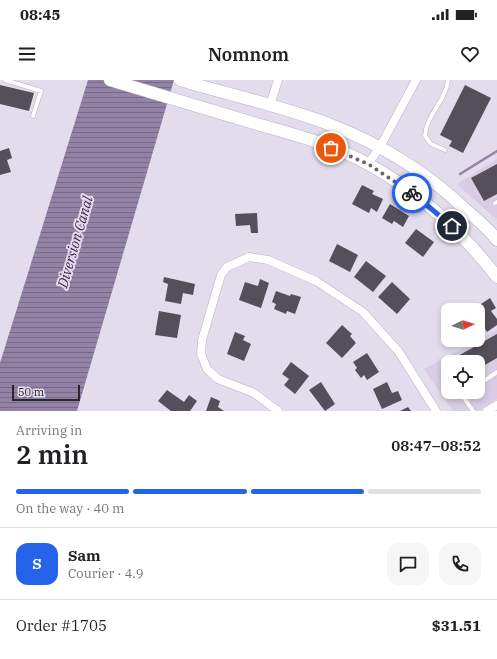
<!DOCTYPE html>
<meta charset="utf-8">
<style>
:root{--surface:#fff;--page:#f6f6f6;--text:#202124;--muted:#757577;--line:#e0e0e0;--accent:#2563eb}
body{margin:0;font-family:"IBM Plex Serif",serif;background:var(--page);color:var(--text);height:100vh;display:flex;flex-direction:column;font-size:15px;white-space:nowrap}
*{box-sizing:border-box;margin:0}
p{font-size:13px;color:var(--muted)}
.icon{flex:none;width:22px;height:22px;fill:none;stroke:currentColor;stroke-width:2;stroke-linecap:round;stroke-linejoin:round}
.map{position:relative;height:331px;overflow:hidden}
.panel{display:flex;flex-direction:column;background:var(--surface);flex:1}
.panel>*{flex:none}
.needle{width:26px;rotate:85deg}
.buttons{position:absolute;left:441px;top:223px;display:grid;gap:8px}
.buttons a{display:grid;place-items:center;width:44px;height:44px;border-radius:8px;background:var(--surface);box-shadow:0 2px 6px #0003;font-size:20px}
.scale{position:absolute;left:12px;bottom:10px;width:68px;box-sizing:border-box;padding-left:4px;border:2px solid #29262c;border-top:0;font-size:11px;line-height:14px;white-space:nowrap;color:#29262c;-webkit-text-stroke:3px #e3dcec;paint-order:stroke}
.pin{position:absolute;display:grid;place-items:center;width:34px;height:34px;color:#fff;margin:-17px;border:2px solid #fff;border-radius:50%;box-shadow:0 1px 4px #0007}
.courier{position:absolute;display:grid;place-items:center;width:40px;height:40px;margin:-20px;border:3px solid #2563eb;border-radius:50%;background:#fff;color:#222;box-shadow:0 1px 5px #0007}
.summary em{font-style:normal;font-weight:600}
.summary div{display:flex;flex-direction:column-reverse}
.summary{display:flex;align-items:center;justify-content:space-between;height:68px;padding:0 16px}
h1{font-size:26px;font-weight:600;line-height:30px}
.bar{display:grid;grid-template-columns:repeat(4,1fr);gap:6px 4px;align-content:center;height:48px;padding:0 16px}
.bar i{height:5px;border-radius:3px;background:var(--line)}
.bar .active{background:var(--accent)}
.bar p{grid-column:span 4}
.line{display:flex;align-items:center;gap:10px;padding:0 16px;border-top:1px solid var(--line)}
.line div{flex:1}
.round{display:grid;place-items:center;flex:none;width:42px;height:42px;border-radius:12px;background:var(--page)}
.status{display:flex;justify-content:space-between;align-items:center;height:28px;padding:0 20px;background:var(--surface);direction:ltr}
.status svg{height:11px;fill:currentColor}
header{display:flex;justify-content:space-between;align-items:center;height:52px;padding:0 16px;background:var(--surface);font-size:18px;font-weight:600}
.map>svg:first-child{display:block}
.built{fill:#d8cde4;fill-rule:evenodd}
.water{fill:url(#water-rules)}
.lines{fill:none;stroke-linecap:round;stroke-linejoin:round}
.stream{stroke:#9482a6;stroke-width:2.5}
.building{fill:#554f5c}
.lane-casing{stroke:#b8b0c0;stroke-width:5}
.street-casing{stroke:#b8b0c0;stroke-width:9}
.primary-casing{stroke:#b8b0c0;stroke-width:13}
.lane{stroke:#fff;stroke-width:4}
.street{stroke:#fff;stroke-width:8}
.primary{stroke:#fff;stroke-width:12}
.done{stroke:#6a666f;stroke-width:4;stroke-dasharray:0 7.2}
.route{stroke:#2563eb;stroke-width:5}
.labels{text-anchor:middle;stroke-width:4;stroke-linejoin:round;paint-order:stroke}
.water-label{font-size:14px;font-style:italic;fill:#3e2454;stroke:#e3dcec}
</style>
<div class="status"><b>08:45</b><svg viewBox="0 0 49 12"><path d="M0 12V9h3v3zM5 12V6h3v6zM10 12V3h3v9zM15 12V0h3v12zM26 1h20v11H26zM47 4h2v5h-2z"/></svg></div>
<header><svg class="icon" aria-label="menu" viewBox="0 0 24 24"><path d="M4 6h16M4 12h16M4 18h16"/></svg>Nomnom<svg class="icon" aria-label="heart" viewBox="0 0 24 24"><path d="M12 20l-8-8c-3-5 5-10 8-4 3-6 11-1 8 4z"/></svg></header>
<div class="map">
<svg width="497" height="331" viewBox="0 0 497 331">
<defs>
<pattern id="water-rules" width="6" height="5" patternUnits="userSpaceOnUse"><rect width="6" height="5" fill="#9482a6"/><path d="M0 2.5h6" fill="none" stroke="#796a87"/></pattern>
</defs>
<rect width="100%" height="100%" fill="#e3dcec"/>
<path class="built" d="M497,79V138L496,139L457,104Z
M497,250V319L478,331H453L424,289ZM448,282H478V312H448Z"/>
<path class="water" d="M88,0H174L77,331H0V283Z"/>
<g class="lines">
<path class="stream" d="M460,94L497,71"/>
</g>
<path class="building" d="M0,5L34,13L29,31L0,24Z
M465,5L491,18L463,73L449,66L452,61L440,55Z
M9,68L12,78L7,80L11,92L0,95V71Z
M497,84V114L484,121L471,98Z
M362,105L374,111L372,114L383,119L377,132L371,128L369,133L352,124Z
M390,124L409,136L403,147L394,141L392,144L382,138Z
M257,133L258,153H251L250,145L236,146L235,134Z
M416,149L434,162L423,177L405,163Z
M337,164L358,175L350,192L329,181Z
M366,181L386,196L373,212L354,197Z
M164,197L195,204L193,215L183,213L181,224L165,221L168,204L163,202Z
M260,199L269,203L261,228L239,220L245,202L258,206Z
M392,202L410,219L397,234L378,217Z
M276,211L290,216L291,214L301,217L295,234L287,231L286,234L274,229L276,224L272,222Z
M490,218L496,228L491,231L497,239V245L487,252L478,237V230H472Z
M159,231L181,235L177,258L155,255Z
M342,245L352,254L350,256L356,263L342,278L326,263Z
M235,252L245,256L243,260L251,264L244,281L227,274Z
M497,254V278L478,289V282H459L456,277Z
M367,273L379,292L367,300L364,295L361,298L355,290L357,288L353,282Z
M291,282L309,296L295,314L284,305L289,299L282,294Z
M321,302L335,324L325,331L309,310Z
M387,302L392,313L398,311L402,320L382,329L373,309Z
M167,310L184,322L189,315L197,321L190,331H171L158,321Z
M211,317L220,321L218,327L224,331H206Z
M408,327L411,331H400Z"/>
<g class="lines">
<defs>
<path id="lane" d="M5,0L41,11L33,36
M445,70L431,64L425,56C426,35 446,21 448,0
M495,123L497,122
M478,305L497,292
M467,312L462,315L473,331"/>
<path id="street" d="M270,25L278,0
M368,84L380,67L416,0
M278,331L254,313L218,299L207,289L201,274L202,260L221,195L227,187L249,177L268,180L316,201L363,232L399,272L436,331
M487,331L497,325"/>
<path id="primary" d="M110,0C159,15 208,29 257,44C295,55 334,65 368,84C419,112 462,152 497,197
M180,0C230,15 282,26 331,45C380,64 426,92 464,128C475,138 488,148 497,160"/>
</defs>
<use href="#lane" class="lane-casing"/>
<use href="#street" class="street-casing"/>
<use href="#primary" class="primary-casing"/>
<use href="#lane" class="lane"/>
<use href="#street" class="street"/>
<use href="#primary" class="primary"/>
</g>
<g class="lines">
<path class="done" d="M331,68L368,84L412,113"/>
<path class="route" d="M412,113L452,146"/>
</g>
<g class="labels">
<g class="water-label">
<text transform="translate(75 162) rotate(-74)" y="5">Diversion Canal</text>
</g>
</g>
</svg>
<div class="buttons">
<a><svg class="needle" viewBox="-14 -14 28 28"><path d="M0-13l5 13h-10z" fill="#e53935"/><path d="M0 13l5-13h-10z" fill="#757577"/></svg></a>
<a><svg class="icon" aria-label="locate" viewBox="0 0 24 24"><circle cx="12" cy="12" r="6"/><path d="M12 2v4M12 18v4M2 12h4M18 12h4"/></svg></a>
</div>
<div class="scale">50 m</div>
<div class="pin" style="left:331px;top:68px;background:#ea580c"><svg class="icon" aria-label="bag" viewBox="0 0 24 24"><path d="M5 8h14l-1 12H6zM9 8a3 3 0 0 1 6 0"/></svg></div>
<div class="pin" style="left:452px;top:146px;background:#1f2937"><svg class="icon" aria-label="home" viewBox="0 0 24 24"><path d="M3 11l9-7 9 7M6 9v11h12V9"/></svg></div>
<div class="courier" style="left:412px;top:113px"><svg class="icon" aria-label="bike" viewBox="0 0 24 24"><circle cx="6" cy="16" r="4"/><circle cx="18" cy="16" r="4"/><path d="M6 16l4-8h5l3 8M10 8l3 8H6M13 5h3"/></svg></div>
</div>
<section class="panel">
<div class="summary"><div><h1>2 min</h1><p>Arriving in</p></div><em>08:47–08:52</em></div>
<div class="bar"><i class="active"></i><i class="active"></i><i class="active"></i><i></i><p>On the way · 40 m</p></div>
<div class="line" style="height:72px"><b class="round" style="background:var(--accent);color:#fff">S</b><div><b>Sam</b><p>Courier · 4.9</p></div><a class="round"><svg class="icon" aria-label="chat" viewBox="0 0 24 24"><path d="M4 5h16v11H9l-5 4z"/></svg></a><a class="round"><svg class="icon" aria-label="phone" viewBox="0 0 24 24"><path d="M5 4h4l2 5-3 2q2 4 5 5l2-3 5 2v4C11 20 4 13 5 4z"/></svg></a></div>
<div class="line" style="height:52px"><div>Order #1705</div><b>$31.51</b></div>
</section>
